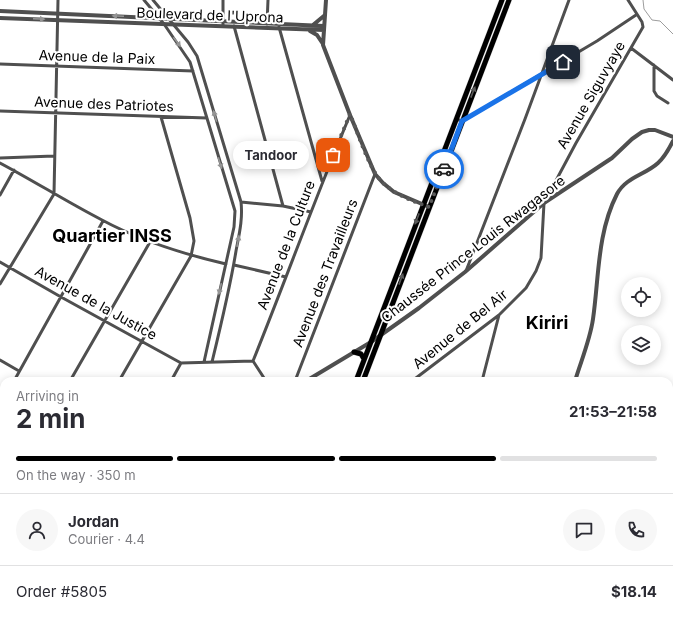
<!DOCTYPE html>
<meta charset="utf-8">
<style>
:root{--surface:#fff;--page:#f7f7f7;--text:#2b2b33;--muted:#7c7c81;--line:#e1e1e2;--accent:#000}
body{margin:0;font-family:Inter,sans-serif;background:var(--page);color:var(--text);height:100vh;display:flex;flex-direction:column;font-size:15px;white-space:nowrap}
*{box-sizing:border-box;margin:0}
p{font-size:13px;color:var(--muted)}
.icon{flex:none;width:22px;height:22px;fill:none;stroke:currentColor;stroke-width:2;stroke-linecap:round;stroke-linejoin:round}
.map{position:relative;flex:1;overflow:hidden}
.drawer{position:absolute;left:0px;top:377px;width:673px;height:248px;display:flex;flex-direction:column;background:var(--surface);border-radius:12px 12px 0 0;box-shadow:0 2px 10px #0003}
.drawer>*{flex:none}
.controls{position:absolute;left:621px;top:277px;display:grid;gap:8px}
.controls a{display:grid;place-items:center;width:40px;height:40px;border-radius:50%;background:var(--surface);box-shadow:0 2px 10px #0003;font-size:20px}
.pin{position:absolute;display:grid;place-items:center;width:34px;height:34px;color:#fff;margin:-17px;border-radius:8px;box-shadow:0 2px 6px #0006}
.courier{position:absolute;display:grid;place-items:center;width:40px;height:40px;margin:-20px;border:3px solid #1a73e8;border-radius:50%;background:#fff;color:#222;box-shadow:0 1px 5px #0007}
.bubble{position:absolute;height:28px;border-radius:14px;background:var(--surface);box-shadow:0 2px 10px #0003;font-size:13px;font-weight:700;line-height:28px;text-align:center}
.summary em{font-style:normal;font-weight:700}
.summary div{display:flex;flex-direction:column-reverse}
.summary{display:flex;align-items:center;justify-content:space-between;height:68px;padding:0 16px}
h1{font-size:26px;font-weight:700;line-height:30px}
.bar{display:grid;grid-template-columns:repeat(4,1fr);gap:6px 4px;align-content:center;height:48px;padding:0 16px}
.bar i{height:5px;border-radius:3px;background:var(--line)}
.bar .selected{background:var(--accent)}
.bar p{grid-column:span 4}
.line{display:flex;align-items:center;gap:10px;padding:0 16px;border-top:1px solid var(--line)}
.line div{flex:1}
.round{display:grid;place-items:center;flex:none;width:42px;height:42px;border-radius:21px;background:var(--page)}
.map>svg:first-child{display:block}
.green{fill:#d6d6d6}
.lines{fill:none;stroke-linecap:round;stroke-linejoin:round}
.stream{stroke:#9d9d9d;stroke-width:1}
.primary-casing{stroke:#dbdbdb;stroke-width:6}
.minor{stroke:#4f4f4f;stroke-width:3}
.tertiary{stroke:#4f4f4f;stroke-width:4}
.primary{stroke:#000;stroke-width:5}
.oneway{fill:#959595}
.oneway2{fill:#595959}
.done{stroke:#595959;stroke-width:4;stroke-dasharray:0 7.2}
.route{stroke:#1a73e8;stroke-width:5}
.labels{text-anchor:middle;stroke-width:4;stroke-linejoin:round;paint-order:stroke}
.street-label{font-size:14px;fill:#000;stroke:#fff}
.district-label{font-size:18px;font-weight:bold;fill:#000;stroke:#fff}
</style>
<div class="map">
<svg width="673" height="625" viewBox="0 0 673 625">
<rect width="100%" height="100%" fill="#fff"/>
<path class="green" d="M4,529V621H59L58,625H0V530Z
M673,584V625H636L637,621H669V586Z"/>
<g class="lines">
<path class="stream" d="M643,0L644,9L652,20L660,21L673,34"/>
<defs>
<path id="primary" d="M354,352L361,354L364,359
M356,381L502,0
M363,381L509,0
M260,625L262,621
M267,625L269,621"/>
</defs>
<use href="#primary" class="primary-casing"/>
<path class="minor" d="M144,0L164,24L190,62L235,211L234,227L204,362
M153,0L188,42L197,56L241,202C243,219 239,235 236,251C230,288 221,325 212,362
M267,24L268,0
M223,26V0
M234,26L283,206
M279,27L322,181
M631,48L673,80
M0,64L193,71
M654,65V91L657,96L668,103
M0,111L207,118
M456,119L462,121L597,41L636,15
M0,158L54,156
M0,163C34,181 67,202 102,220C141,241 183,254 226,264
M0,195L14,170
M241,202L283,206L311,212
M0,262L61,297L181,363
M234,265L286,277
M466,271L525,119L569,0
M0,284L54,194L58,0
M0,360L19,371
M253,361C286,279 316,196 350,115
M181,363L253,361L266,381
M14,381L103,221
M70,381L150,242
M119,381L191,256L194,241L190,218L161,117
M171,381L181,363
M295,381L375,174
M412,381L499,315L526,288L536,271L541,258L544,203L576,143L643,27L642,22L628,0
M482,381L499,315
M0,406L4,399
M669,431L673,430
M669,512L673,511
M0,528H4
M130,621V625
M310,621V625
M60,625V621
M101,625L109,621
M201,625L203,621
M327,625L328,621
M374,625L375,621
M428,625L430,621
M482,625L486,621
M529,625L531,621
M567,625L571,621"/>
<path class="tertiary" d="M326,0L323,45L350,115L375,174L383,183L394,192L429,207
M0,11L324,26
M0,18L324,30
M313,25L325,15
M310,31L317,35L323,44
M306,381L371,342L419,308L465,272L544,203L612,158L632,139L642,132L649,130H655L673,137
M575,381C581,361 590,340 593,319C599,278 597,233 617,194C626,177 645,175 658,163C665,157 669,149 673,141
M0,444L4,446
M669,474L673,476
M669,544L673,543
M631,625L632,621"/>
<use href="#primary" class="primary"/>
</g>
<defs><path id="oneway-solid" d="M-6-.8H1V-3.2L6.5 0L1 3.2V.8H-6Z"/></defs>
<g class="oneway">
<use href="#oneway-solid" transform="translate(118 16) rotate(-177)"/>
<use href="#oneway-solid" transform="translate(39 19) rotate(2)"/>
<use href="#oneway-solid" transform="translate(177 42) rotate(53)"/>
<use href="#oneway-solid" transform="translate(215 116) rotate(-106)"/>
<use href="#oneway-solid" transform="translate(220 163) rotate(73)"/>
<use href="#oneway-solid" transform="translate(238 241) rotate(-80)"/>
<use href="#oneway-solid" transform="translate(220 289) rotate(103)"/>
</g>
<g class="oneway2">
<use href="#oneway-solid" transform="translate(473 92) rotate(-69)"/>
<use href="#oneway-solid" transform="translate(417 219) rotate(111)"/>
<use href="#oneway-solid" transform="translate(401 279) rotate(-70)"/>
</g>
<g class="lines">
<path class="done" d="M333,155L350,114C358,133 369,169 382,182C395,195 413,201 429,207L444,169"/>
<path class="route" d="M444,169L462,121L563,62"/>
</g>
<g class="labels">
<g class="street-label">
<text transform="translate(210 15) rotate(2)" y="5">Boulevard de l'Uprona</text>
<text transform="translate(97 57) rotate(2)" y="5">Avenue de la Paix</text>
<text transform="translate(591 95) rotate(-60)" y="5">Avenue Siguvyaye</text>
<text transform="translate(104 104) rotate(2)" y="5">Avenue des Patriotes</text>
<text transform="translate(286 245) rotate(-69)" y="5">Avenue de la Culture</text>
<text transform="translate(473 249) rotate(-38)" y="5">Chaussée Prince Louis Rwagasore</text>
<text transform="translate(325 273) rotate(-69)" y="5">Avenue des Travailleurs</text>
<text transform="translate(96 303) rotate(29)" y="5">Avenue de la Justice</text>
<text transform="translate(460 329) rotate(-39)" y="5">Avenue de Bel Air</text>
</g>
<g class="district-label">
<text x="112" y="242">Quartier INSS</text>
<text x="547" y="329">Kiriri</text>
</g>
</g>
</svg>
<div class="controls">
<a><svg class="icon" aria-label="locate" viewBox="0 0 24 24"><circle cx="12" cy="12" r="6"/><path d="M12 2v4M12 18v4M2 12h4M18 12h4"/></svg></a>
<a><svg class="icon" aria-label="layers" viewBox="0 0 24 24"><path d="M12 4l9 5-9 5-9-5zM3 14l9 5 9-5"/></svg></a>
</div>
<div class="pin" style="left:333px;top:155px;background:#ea580c"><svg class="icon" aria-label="bag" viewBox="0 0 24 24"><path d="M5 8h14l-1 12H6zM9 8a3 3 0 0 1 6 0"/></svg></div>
<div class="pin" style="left:563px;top:62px;background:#1f2937"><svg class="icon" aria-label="home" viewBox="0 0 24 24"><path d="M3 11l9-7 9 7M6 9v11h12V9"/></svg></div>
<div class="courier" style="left:444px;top:169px"><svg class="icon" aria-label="car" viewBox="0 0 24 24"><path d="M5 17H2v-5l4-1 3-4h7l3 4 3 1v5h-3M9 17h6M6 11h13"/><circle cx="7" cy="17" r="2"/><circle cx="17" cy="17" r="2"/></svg></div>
<div class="bubble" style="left:233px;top:141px;width:76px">Tandoor</div>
<section class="drawer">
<div class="summary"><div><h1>2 min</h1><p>Arriving in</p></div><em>21:53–21:58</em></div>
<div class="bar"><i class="selected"></i><i class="selected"></i><i class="selected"></i><i></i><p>On the way · 350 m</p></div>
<div class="line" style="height:72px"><a class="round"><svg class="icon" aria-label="person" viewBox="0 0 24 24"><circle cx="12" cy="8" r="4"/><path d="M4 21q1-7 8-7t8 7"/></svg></a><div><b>Jordan</b><p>Courier · 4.4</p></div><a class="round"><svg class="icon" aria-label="chat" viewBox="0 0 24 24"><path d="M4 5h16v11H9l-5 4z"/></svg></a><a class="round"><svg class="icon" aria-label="phone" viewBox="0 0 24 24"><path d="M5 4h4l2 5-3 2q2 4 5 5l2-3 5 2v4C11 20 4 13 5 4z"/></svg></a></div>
<div class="line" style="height:52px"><div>Order #5805</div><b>$18.14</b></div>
</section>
</div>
